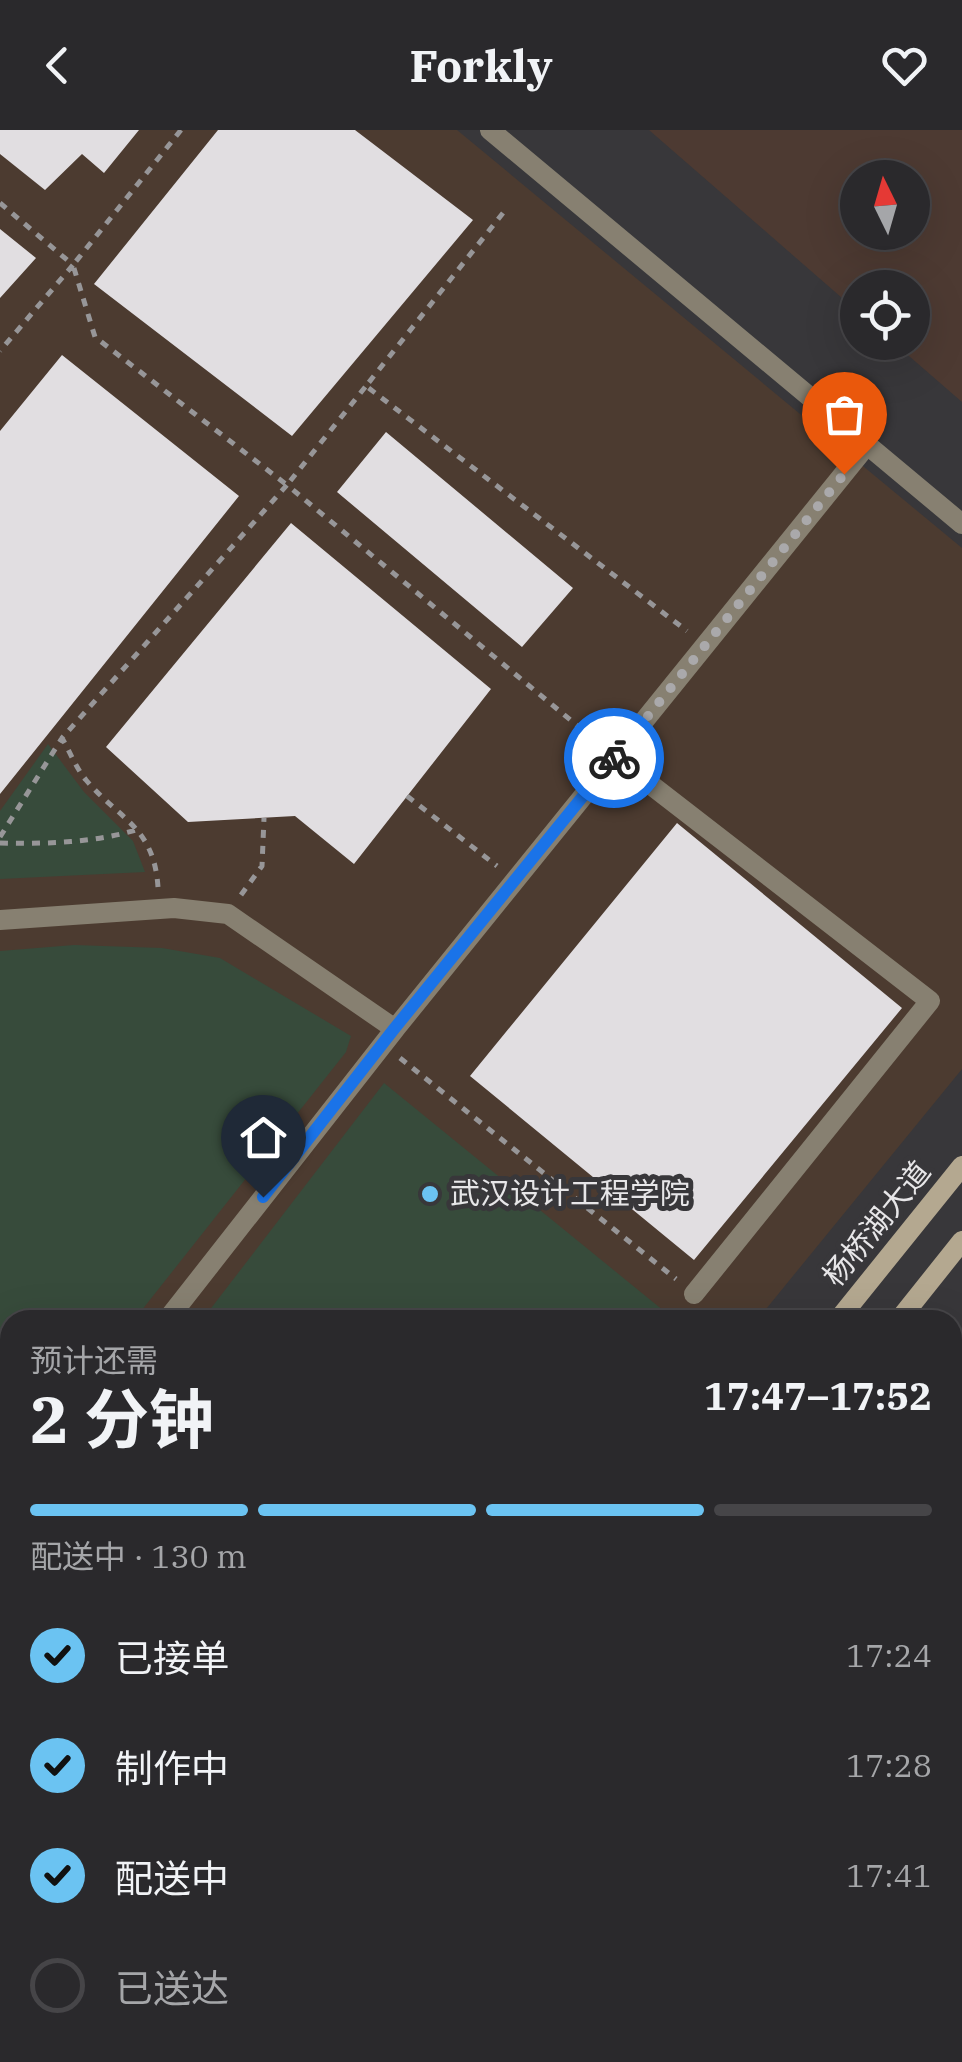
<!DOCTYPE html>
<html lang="zh">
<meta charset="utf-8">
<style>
:root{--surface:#2a292c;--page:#363538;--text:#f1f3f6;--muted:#a5a6a9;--line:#464548;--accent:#6bc3f2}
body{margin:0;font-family:"IBM Plex Serif","Noto Sans SC",serif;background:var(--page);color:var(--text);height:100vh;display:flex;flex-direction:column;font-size:38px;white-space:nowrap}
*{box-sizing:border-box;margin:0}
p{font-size:32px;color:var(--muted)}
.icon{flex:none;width:55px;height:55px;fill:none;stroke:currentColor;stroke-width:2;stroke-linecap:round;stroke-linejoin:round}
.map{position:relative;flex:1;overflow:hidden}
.sheet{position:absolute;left:0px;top:1180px;width:962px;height:752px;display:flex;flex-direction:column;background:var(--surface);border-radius:30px 30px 0 0;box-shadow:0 10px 40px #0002,0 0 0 2px var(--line)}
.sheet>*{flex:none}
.needle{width:65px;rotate:355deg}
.fabs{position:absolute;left:840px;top:30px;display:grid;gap:20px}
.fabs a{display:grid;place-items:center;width:90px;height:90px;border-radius:50%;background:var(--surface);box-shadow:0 10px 40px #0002,0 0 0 2px var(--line);font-size:50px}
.pin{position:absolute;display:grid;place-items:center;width:85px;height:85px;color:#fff;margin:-102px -42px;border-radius:50% 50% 50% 0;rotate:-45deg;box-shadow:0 0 10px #0007}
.pin .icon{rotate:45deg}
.courier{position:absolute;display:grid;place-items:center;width:100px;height:100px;margin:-50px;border:8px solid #1a73e8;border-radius:50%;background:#fff;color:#222;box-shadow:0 2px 12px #0007}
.summary em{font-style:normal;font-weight:700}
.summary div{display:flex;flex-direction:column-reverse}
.summary{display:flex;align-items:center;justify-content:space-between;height:170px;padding:0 30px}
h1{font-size:65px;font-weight:700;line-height:75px}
.bar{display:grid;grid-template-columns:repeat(4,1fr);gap:15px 10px;align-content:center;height:120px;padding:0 30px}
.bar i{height:12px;border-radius:8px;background:var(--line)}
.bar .active{background:var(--accent)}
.bar p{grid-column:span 4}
ol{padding:0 30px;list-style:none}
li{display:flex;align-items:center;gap:30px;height:110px}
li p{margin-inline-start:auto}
li .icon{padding:10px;border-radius:50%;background:var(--accent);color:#111;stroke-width:4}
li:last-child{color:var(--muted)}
li i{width:55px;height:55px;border:5px solid var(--line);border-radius:50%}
header{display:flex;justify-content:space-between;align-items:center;height:130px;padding:0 30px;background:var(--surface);font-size:45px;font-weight:700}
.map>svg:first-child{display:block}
.industrial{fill:#4d3a32;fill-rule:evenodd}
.education{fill:#4c3b30}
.green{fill:#374b3b}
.building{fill:#e1dee1}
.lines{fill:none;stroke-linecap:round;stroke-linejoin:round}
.path{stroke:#979698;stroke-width:5;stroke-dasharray:8 8;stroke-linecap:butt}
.minor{stroke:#878071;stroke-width:20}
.tertiary{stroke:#878071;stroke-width:20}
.secondary{stroke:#b4a890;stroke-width:20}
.done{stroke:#aaa9ab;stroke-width:10;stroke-dasharray:0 18}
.route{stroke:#1a73e8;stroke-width:12}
.poi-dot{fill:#6bc3f2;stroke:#38373a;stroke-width:4}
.labels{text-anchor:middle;stroke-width:10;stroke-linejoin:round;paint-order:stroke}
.poi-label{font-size:30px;fill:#e7e6e8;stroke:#38373a;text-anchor:start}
.street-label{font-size:30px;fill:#e7e6e8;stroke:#38373a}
</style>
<header><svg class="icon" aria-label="back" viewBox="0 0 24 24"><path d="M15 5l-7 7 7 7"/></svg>Forkly<svg class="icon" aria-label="heart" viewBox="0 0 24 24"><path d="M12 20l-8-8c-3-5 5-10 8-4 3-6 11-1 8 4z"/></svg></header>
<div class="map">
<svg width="962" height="1932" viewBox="0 0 962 1932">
<rect width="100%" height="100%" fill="#38373a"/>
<path class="industrial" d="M649,0H962V272L894,213L912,212V158H858L857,181ZM858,48H912V102H858Z"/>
<path class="education" d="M0,0H457L962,418V939L757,1190H10V1922L161,1923L153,1932H0Z"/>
<path class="green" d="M48,614L84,662L133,711L145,742L0,749V681Z
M74,815L162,818L220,828L351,906L346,922L134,1190H10V1346L0,1358V821Z
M384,953L675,1190H202Z
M10,1440V1707L0,1700V1453Z"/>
<path class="building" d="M0,0H139L104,43L82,24L45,60L0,24Z
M218,0H355L473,90L292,306L94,154Z
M0,99L36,128L0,168Z
M62,225L239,366L0,664V301Z
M386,302L573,458L522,517L337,362Z
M291,393L491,559L354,734L295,686L188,692L106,617Z
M677,693L902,878L694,1130L470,946Z
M0,1759L10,1767V1894L0,1886Z"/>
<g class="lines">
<path class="path" d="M181,0L73,135L95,207L287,355L366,256
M0,73L73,135L0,221
M503,83L366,256L687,501
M407,666L497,736
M0,707L62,608
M0,713C45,714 92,713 136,700
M158,757C154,697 120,690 86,650C76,638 70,622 62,608L287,355L597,612
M241,765L262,736L264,688
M400,928L676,1149"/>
<path class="minor" d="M615,627L930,871L694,1164
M0,790L174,778L228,784L395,899L167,1190
M395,899L867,315
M0,1403L10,1390
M0,1742L10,1750
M58,1932L65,1922"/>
<path class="tertiary" d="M490,0L962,394"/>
<path class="secondary" d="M838,1190L962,1036
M899,1190L962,1111
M242,1932L249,1922
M313,1932L320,1922"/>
</g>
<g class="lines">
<path class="done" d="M614,628L844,344"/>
<path class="route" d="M263,1067L394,899L614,628"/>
</g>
<circle class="poi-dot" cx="430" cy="1064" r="10"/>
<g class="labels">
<g class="poi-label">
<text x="450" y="1074">武汉设计工程学院</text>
</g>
<g class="street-label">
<text transform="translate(877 1094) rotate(-51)" y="10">杨桥湖大道</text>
</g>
</g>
</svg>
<div class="fabs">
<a><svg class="needle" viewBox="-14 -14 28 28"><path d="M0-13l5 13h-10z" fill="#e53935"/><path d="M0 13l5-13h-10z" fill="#a5a6a9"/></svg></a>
<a><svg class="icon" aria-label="locate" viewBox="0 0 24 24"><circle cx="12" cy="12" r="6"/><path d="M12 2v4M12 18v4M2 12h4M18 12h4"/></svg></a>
</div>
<div class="pin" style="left:844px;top:344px;background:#ea580c"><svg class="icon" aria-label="bag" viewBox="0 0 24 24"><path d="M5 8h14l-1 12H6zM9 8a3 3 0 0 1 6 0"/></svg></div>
<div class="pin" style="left:263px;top:1067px;background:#1f2937"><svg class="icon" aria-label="home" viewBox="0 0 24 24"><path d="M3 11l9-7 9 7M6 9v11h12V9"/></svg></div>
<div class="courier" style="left:614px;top:628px"><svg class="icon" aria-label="bike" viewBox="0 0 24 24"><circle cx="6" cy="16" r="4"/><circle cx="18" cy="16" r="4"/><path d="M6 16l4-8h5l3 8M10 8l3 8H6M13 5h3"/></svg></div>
<section class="sheet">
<div class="summary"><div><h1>2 分钟</h1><p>预计还需</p></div><em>17:47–17:52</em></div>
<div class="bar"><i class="active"></i><i class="active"></i><i class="active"></i><i></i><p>配送中 · 130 m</p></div>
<ol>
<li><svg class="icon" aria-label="check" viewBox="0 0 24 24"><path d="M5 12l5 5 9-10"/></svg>已接单<p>17:24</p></li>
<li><svg class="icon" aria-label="check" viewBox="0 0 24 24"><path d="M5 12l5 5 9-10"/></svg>制作中<p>17:28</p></li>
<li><svg class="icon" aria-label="check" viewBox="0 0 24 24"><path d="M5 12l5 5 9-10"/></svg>配送中<p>17:41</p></li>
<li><i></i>已送达</li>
</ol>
</section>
</div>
